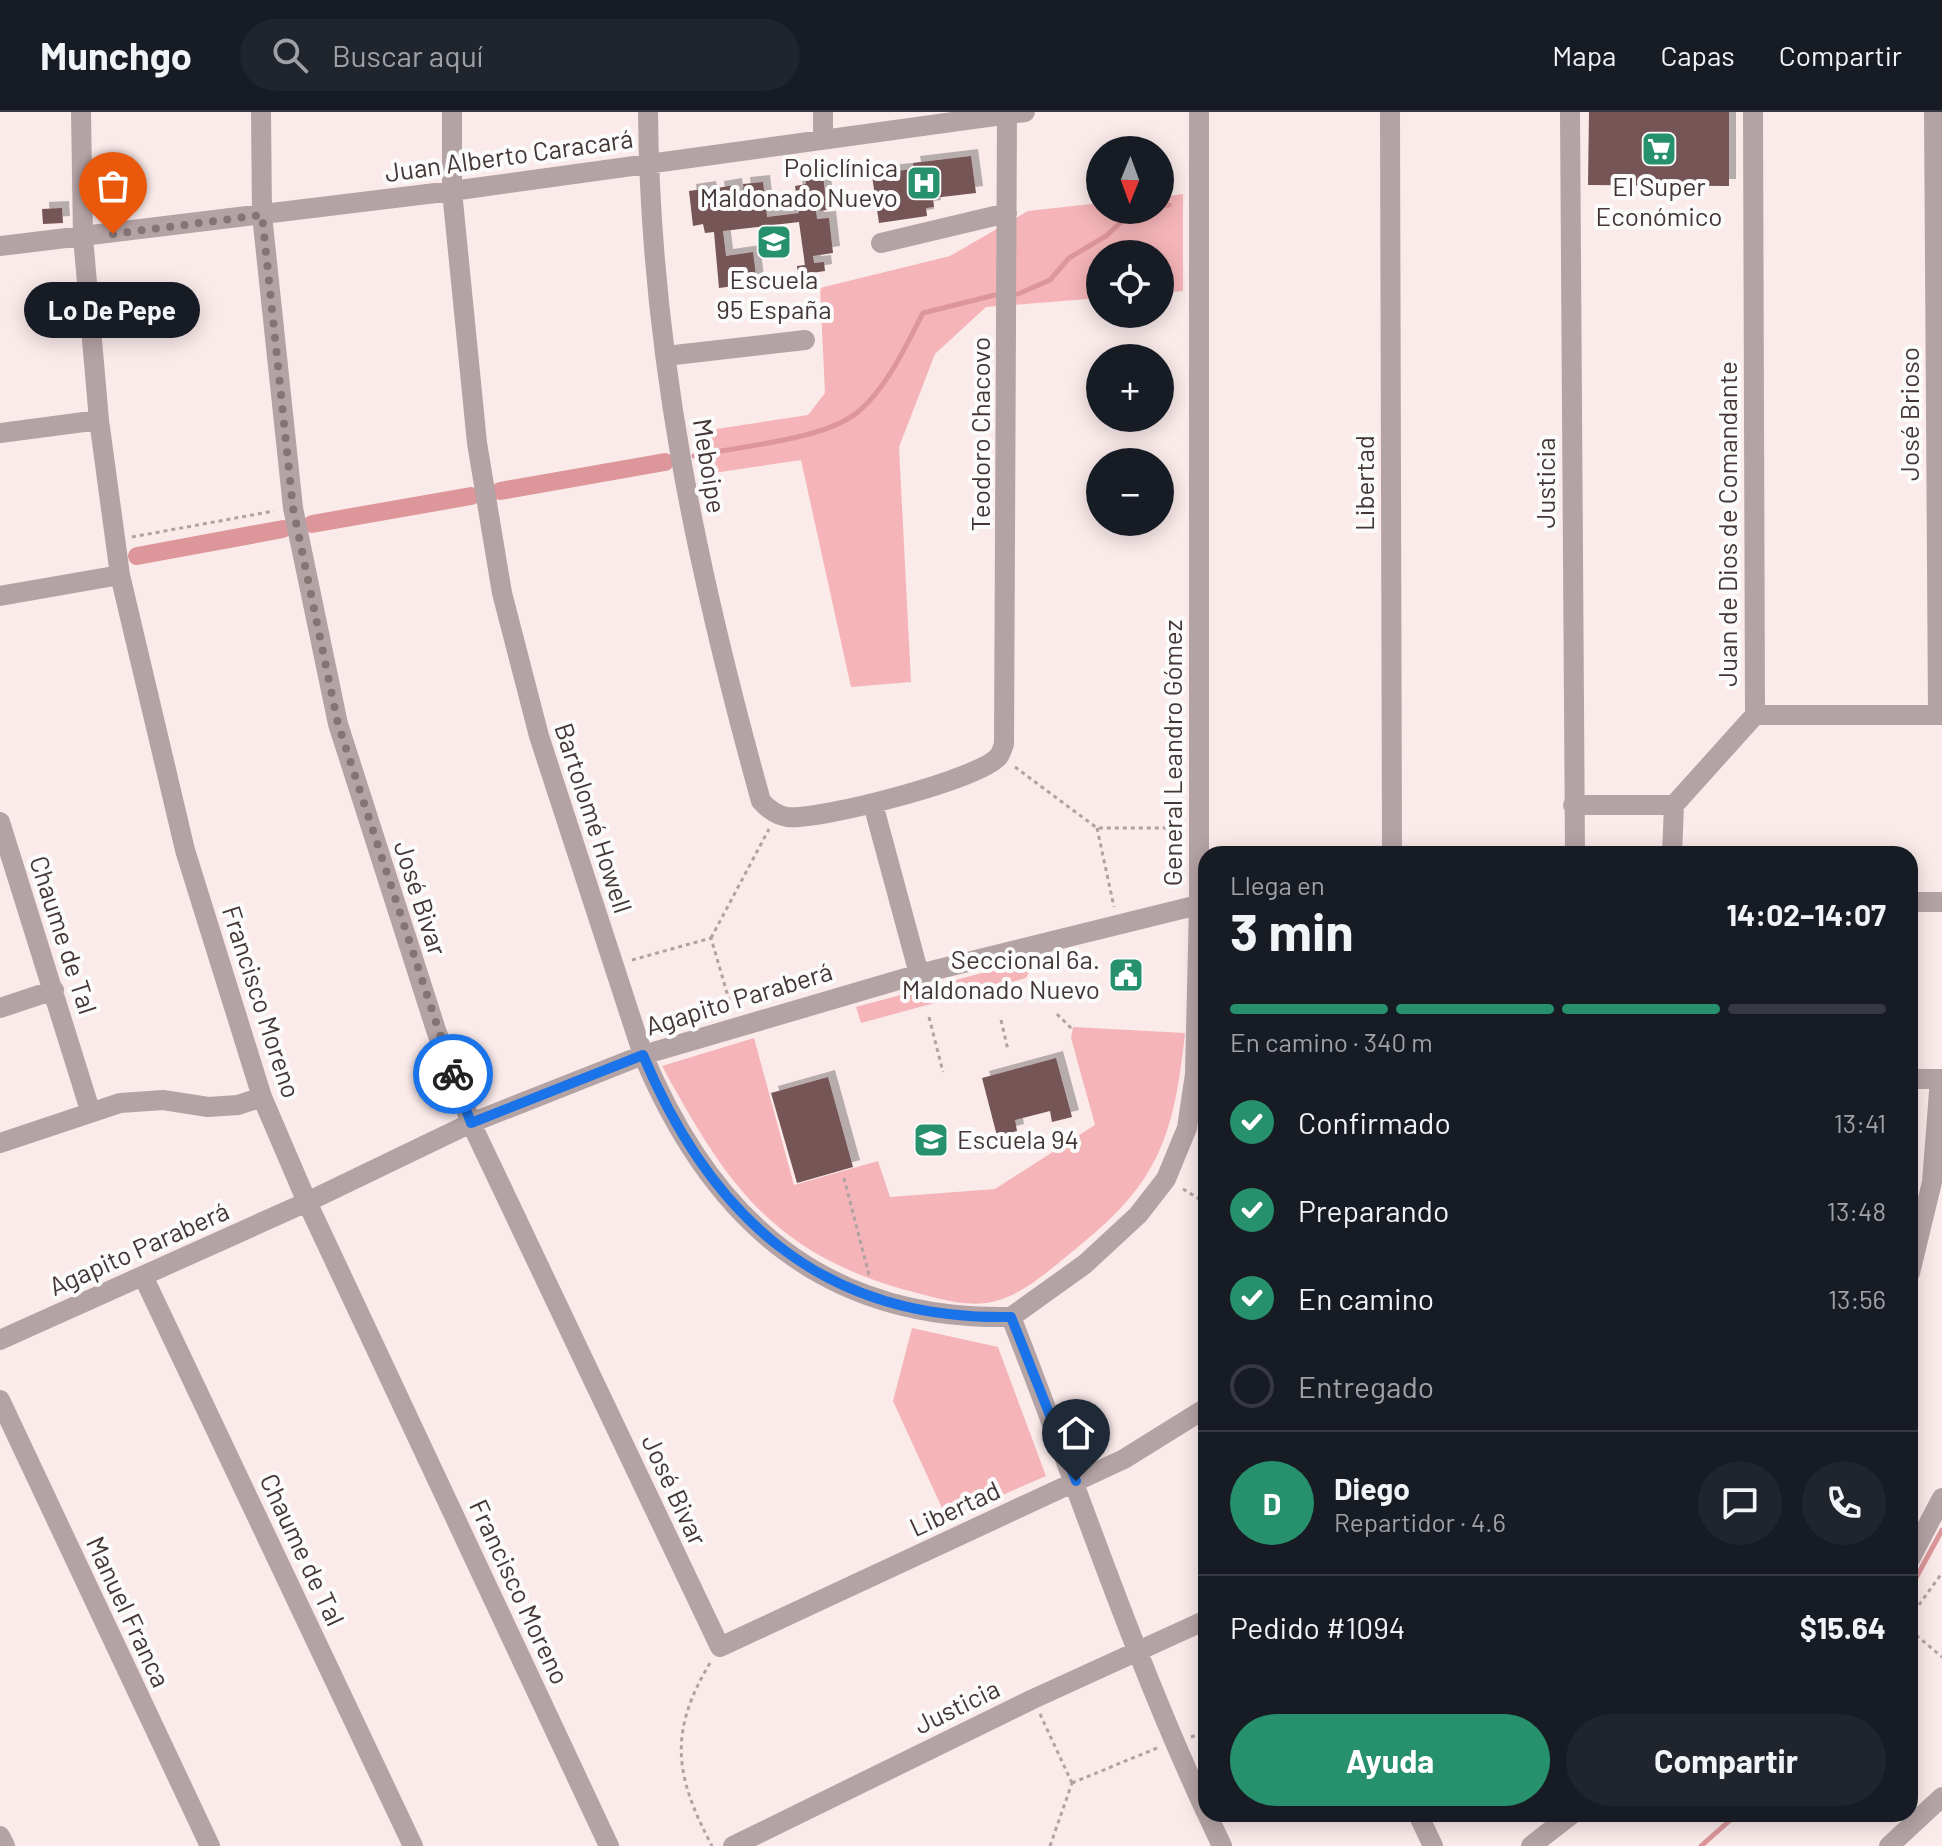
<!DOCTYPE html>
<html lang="es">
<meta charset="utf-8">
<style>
:root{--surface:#171b24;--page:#20242c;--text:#f1f3f6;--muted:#9ea1a6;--line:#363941;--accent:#27906d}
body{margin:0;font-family:Barlow,sans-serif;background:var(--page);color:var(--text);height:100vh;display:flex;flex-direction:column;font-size:30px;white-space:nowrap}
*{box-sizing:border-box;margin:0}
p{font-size:26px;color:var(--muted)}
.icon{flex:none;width:44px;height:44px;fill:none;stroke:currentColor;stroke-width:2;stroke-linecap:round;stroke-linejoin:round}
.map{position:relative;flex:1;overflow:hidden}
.side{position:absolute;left:1198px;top:734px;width:720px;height:976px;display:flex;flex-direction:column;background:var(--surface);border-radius:24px;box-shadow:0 4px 20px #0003}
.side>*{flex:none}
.needle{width:52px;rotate:181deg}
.tools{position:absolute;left:1086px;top:24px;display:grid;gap:16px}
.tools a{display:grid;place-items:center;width:88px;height:88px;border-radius:50%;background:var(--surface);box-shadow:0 4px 20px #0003;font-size:40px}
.pin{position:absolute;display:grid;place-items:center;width:68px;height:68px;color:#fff;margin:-82px -34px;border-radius:50% 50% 50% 0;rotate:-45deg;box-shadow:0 0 8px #0007}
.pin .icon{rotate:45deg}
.courier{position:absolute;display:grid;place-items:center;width:80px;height:80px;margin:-40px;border:6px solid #1a73e8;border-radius:50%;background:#fff;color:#222;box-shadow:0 2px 10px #0007}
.bubble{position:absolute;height:56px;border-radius:28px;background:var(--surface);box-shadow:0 4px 20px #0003;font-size:26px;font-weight:700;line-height:56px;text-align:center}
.overview em{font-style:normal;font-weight:700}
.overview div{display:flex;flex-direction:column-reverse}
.overview{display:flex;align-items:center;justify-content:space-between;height:136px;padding:0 32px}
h1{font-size:52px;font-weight:700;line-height:60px}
.bar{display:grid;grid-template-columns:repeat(4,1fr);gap:12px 8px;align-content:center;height:96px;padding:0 32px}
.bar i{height:10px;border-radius:6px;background:var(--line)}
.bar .selected{background:var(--accent)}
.bar p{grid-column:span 4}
.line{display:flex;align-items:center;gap:20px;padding:0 32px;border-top:2px solid var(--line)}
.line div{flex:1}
.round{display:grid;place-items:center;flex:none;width:84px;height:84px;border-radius:42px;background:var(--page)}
ol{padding:0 32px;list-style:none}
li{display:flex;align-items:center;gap:24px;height:88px}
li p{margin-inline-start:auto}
li .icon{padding:8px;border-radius:50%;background:var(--accent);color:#fff;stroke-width:4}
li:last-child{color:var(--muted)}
li i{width:44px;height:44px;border:4px solid var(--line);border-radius:50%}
.primary-button{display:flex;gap:16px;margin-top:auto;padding:16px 32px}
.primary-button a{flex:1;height:92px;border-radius:48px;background:var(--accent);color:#fff;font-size:32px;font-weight:700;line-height:92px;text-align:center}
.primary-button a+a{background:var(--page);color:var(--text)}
header{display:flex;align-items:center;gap:48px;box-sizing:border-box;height:112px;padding:0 40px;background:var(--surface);border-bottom:2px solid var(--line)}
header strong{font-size:38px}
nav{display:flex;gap:44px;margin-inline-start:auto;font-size:28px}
.search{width:560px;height:72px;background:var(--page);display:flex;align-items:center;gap:20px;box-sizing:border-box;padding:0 28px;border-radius:44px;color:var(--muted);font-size:30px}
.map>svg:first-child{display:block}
.green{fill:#f5b5b8}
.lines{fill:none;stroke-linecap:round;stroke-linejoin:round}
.stream{stroke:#dd969a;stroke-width:5}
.canal{stroke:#dd969a;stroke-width:18}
.building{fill:#755456;filter:url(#shadow)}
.path{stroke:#b1a2a2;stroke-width:3;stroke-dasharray:4 4;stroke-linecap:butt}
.minor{stroke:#b4a3a4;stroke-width:20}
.done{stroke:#847575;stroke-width:8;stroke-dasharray:0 14.4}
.route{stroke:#1a73e8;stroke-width:10}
.labels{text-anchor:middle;stroke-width:8;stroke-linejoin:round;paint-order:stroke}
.street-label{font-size:26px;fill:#453636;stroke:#fbfbfb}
.poi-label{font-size:26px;fill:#453636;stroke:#fbfbfb;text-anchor:end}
</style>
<header>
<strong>Munchgo</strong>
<div class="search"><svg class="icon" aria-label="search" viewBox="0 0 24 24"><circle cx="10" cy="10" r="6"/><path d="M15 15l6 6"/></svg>Buscar aquí</div>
<nav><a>Mapa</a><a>Capas</a><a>Compartir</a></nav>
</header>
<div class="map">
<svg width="1942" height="1734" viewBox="0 0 1942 1734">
<defs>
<filter id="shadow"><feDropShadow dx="7" dy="-7" stdDeviation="0" flood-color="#0004"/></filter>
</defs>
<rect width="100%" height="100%" fill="#faeaea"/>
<path class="green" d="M1183,82V179L1160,181V142H1100V186L986,195L935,242L899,335L911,570L851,575L801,348L700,363L697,320L808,303L825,281L820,176L950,144L1028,99L1100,91V98H1160V85Z
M1026,849L1031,856L1026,866L861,911L856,895Z
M1073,915L1185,921C1174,1021 1161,1069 1078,1135C1054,1154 1023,1184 992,1190C962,1196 931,1184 902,1177C770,1139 725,1069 662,954L754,926L794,1073L878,1049L890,1085L995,1077L1095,1013L1071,926Z
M912,1216L998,1235L1046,1364L947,1407L893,1289Z"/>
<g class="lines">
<path class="stream" d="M1160,94L1169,93
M1018,182L1050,168L1069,146L1106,124L1134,98
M694,344C739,334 826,328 859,299C888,274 906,233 923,201L995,183
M1910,1477L1942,1418
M1701,1734L1737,1702"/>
<path class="canal" d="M500,379L665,350
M312,412L471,384
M137,444L283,417"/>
</g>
<path class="building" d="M1589,0H1729V74L1588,73Z
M971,44L976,81L933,86L934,95L926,96L927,104L879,111L871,57L877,56V61L914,57L913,51Z
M823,63L827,98L816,99L817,107L829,106L833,141L813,144L814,151L824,150L825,159L798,163L797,154L805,153L799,110L723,119L726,144L753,140L757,171L719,176L714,120L705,121L703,112L693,114L689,79L709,76L711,85L718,84L717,76L735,73L736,82L744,81L743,72L763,70L767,105L799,101L795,74L806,72L805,65Z
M62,96L63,111L43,112L42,97Z
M1056,946L1072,1005L1052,1010L1050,999L1015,1008L1017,1019L997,1024L982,966Z
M828,965L853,1055L797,1071L771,981Z"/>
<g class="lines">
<path class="path" d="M132,425L274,399
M1015,655L1097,716H1180
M1097,716L1114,795
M711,826L769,717
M632,848L711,826L732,898
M1057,902L1072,917
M929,905L943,960
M1001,908L1008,938
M844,1066L869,1163
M1183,1077L1206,1091
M1910,1515L1916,1497L1942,1461
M1910,1518L1942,1545
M710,1551C668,1621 675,1664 712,1734
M1040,1602L1072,1671
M1191,1625L1206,1620
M1072,1671L1157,1636
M1050,1734L1072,1671"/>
<path class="minor" d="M81,0L83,125L99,308L120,463L185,738L262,985L307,1090L609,1734
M261,0L262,103L293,396L338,612L436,918L471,1011L720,1535L1124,1347L1206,1296
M452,0V79L477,331L502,481L539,624L643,943C712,1108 824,1209 1011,1205
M648,0C650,240 697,459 761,689C768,697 776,703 787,705C818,709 981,667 999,644C1000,643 1004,633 1004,632L1007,0
M1390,0L1392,742
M1570,0L1575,742
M1934,0L1938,603
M823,26V0
M881,131L1007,101
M0,134L452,79L1025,0
M666,244L805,228
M0,321L99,308
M0,484L120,463
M1755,603H1942
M873,692L919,862
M1573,693H1674L1755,603L1753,0
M0,710L90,998
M1672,742L1674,693
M1910,790H1942
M0,896L54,878
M1910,967H1942
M0,1031L120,991L163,988L208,995L238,993L262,985
M1910,1161L1932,1070L1940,967
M143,1164L413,1734
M1011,1205L1085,1152L1138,1103L1166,1067L1187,1016L1195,962L1199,792V0
M1011,1205C1076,1370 1131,1539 1206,1700
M0,1228L307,1090L471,1011L643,943L919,862L1206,791
M0,1288L210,1734
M1910,1447L1942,1386
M1207,1702L1222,1734
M1418,1702L1433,1734
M0,1724L5,1734
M733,1734L1033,1587L1206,1508
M1531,1734L1572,1702
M1889,1734L1942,1685"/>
</g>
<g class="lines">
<path class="done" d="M113,122L262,103L293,396L338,612L453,962"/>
<path class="route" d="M453,962L471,1011L643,943C712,1108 825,1209 1011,1205L1076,1369"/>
</g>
<defs>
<symbol id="supermarket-square" viewBox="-11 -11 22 22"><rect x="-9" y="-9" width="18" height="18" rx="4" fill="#27906d" stroke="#fbfbfb"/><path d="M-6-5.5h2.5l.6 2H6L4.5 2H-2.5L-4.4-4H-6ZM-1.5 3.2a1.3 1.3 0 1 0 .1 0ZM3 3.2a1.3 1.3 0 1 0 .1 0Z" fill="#fff"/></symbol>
<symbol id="hospital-square" viewBox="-11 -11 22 22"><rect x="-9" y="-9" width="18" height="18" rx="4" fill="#27906d" stroke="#fbfbfb"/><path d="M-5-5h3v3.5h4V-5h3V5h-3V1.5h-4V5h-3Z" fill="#fff"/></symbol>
<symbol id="school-square" viewBox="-11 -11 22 22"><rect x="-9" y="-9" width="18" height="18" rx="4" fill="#27906d" stroke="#fbfbfb"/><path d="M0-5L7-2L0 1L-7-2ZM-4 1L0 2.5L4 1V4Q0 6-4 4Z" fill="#fff"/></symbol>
<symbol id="civic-square" viewBox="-11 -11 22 22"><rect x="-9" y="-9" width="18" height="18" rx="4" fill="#27906d" stroke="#fbfbfb"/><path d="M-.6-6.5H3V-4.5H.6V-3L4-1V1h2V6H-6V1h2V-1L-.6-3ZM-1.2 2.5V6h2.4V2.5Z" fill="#fff"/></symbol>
</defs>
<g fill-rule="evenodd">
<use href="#supermarket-square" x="1639" y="17" width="40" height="40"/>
<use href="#hospital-square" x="904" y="51" width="40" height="40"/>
<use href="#school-square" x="754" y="110" width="40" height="40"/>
<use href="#civic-square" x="1106" y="843" width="40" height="40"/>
<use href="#school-square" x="911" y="1008" width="40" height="40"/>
</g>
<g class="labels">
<g class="street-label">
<text transform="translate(509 44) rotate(-8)" y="9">Juan Alberto Caracará</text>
<text transform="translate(1910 302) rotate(-90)" y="9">José Brioso</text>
<text transform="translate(981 322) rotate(-90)" y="9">Teodoro Chacovo</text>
<text transform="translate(709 354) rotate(81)" y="9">Meboipe</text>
<text transform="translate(1365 371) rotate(-90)" y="9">Libertad</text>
<text transform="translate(1546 371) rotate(-90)" y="9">Justicia</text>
<text transform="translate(1728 412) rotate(-90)" y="9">Juan de Dios de Comandante</text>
<text transform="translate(1173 641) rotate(-90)" y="9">General Leandro Gómez</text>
<text transform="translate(593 706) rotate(72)" y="9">Bartolomé Howell</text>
<text transform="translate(420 786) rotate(72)" y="9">José Bivar</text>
<text transform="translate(63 823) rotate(72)" y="9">Chaume de Tal</text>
<text transform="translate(739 887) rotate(-17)" y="9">Agapito Paraberá</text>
<text transform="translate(261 890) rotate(72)" y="9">Francisco Moreno</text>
<text transform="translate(139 1137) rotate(-24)" y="9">Agapito Paraberá</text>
<text transform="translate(674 1378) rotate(65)" y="9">José Bivar</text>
<text transform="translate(955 1397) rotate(-25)" y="9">Libertad</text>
<text transform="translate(302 1438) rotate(65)" y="9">Chaume de Tal</text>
<text transform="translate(519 1480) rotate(65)" y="9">Francisco Moreno</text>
<text transform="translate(128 1500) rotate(65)" y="9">Manuel Franca</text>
<text transform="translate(957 1595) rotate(-26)" y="9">Justicia</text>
</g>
<g class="poi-label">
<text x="898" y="65">Policlínica<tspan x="898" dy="30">Maldonado Nuevo</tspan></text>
<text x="1659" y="84" text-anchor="middle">El Super<tspan x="1659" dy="30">Económico</tspan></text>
<text x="774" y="177" text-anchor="middle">Escuela<tspan x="774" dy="30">95 España</tspan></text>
<text x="1100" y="857">Seccional 6a.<tspan x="1100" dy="30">Maldonado Nuevo</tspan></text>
<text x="957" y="1037" text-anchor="start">Escuela 94</text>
</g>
</g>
</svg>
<div class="tools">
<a><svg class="needle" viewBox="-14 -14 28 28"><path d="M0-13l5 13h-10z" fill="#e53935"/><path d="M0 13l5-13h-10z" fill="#9ea1a6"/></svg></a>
<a><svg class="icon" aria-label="locate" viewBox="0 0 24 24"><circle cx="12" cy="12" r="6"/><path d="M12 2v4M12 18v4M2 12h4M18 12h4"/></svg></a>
<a>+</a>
<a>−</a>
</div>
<div class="pin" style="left:113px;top:122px;background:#ea580c"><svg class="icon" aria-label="bag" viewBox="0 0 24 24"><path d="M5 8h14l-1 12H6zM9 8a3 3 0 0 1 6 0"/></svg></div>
<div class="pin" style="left:1076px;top:1369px;background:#1f2937"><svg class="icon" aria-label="home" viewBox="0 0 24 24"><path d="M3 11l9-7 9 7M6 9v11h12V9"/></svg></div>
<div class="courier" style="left:453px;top:962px"><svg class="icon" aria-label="bike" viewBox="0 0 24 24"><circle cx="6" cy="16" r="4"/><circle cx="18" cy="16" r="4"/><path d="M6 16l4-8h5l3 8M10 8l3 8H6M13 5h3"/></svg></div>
<div class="bubble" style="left:24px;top:170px;width:176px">Lo De Pepe</div>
<section class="side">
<div class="overview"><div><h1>3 min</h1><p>Llega en</p></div><em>14:02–14:07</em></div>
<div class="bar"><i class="selected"></i><i class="selected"></i><i class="selected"></i><i></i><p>En camino · 340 m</p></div>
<ol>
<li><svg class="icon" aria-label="check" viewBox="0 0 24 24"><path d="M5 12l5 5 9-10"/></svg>Confirmado<p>13:41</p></li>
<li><svg class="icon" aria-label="check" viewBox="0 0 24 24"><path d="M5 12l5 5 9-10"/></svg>Preparando<p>13:48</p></li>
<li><svg class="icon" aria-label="check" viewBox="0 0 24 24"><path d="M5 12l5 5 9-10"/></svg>En camino<p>13:56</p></li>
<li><i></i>Entregado</li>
</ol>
<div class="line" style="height:144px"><b class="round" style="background:var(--accent);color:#fff">D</b><div><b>Diego</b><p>Repartidor · 4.6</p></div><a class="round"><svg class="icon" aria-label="chat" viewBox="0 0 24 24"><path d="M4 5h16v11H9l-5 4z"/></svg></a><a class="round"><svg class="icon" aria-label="phone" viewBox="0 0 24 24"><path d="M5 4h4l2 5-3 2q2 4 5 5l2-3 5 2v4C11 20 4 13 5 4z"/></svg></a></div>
<div class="line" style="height:104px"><div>Pedido #1094</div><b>$15.64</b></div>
<div class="primary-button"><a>Ayuda</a><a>Compartir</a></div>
</section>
</div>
